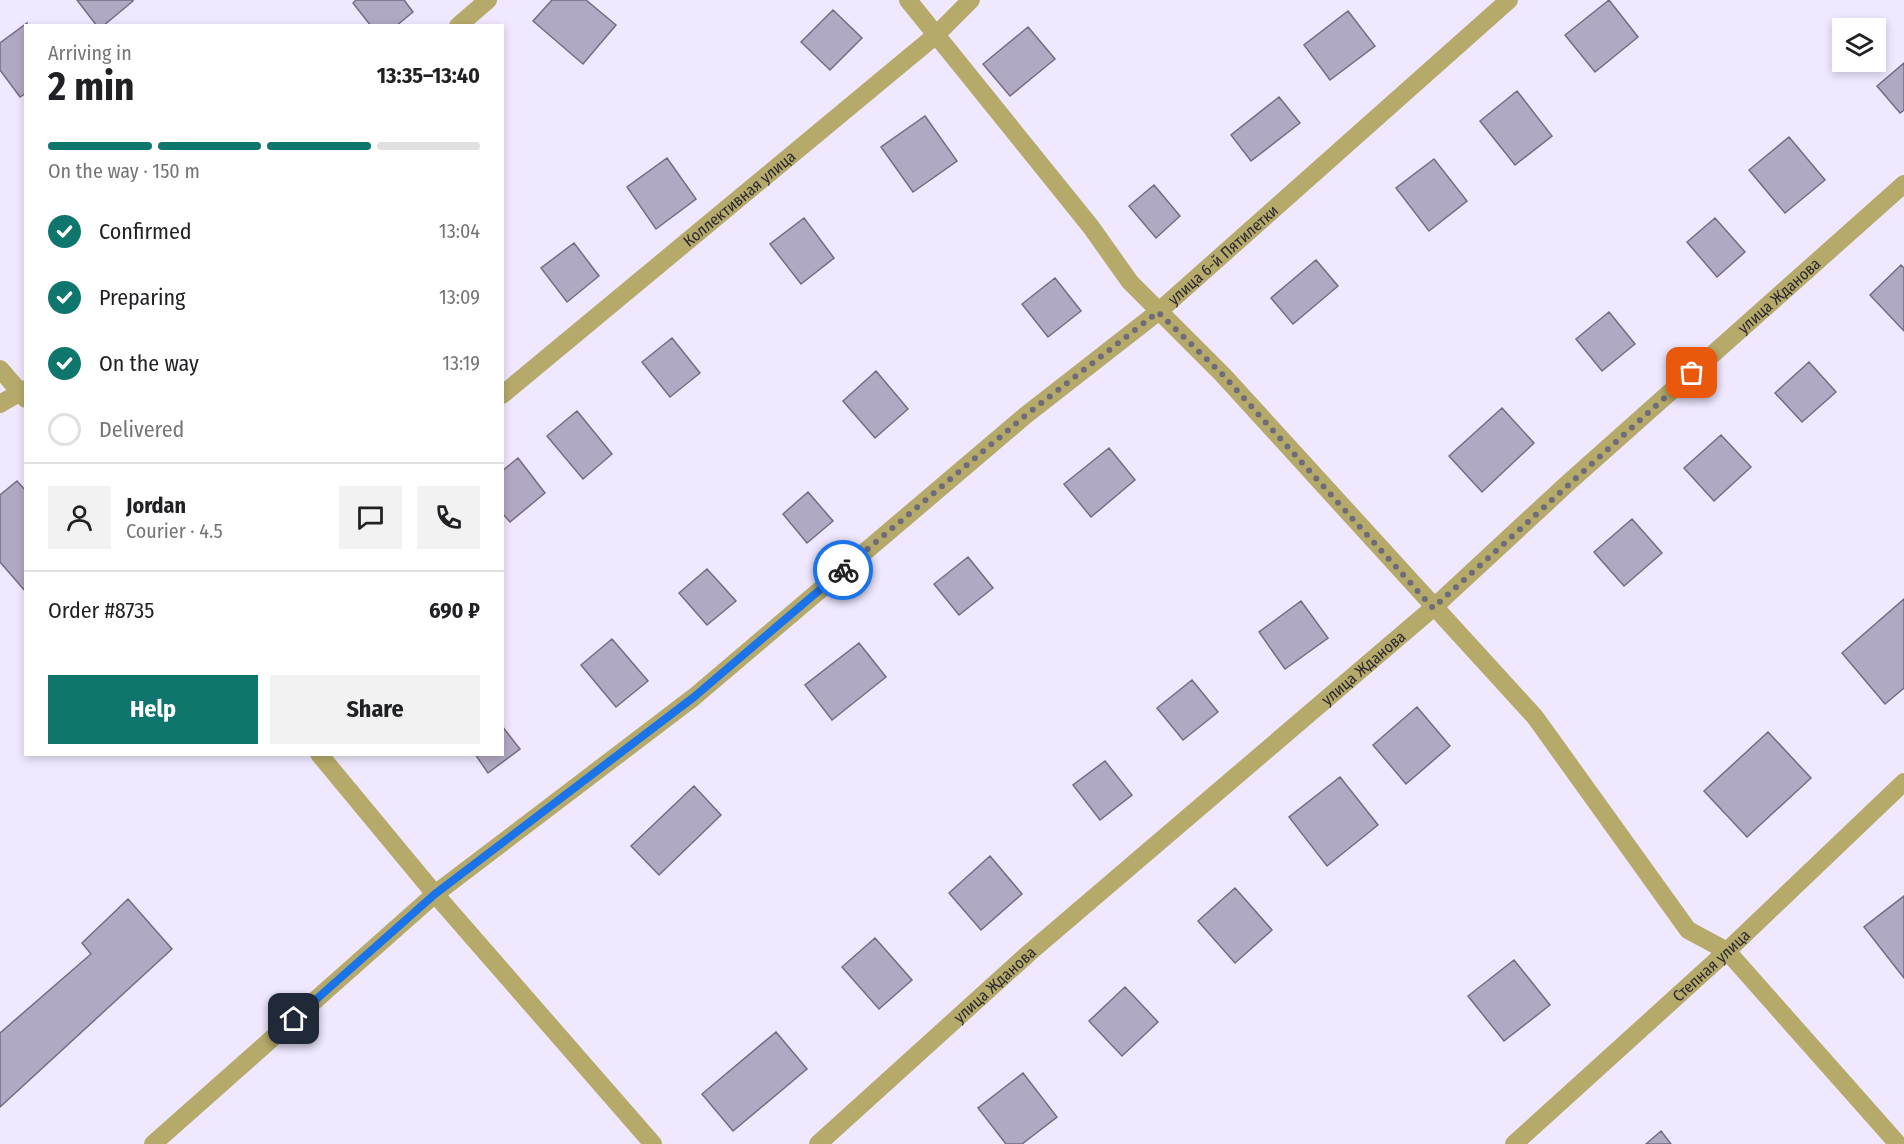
<!DOCTYPE html>
<meta charset="utf-8">
<style>
:root{--surface:#fff;--page:#f2f2f2;--text:#202124;--muted:#757577;--line:#e0e0e0;--accent:#0f766e}
body{margin:0;font-family:"Fira Sans Condensed",sans-serif;background:var(--page);color:var(--text);height:100vh;display:flex;flex-direction:column;font-size:22px;white-space:nowrap}
*{box-sizing:border-box;margin:0}
p{font-size:20px;color:var(--muted)}
.icon{flex:none;width:33px;height:33px;fill:none;stroke:currentColor;stroke-width:2;stroke-linecap:round;stroke-linejoin:round}
.map{position:relative;flex:1;overflow:hidden}
.details{position:absolute;left:24px;top:24px;width:480px;height:732px;display:flex;flex-direction:column;background:var(--surface);border-radius:0px;box-shadow:0 3px 9px #0003}
.details>*{flex:none}
.fabs{position:absolute;left:1832px;top:18px;display:grid;gap:12px}
.fabs a{display:grid;place-items:center;width:54px;height:54px;border-radius:0px;background:var(--surface);box-shadow:0 3px 9px #0003;font-size:30px}
.pin{position:absolute;display:grid;place-items:center;width:51px;height:51px;color:#fff;margin:-26px;border-radius:12px;box-shadow:0 3px 9px #0006}
.courier{position:absolute;display:grid;place-items:center;width:60px;height:60px;margin:-30px;border:4px solid #1a73e8;border-radius:50%;background:#fff;color:#222;box-shadow:0 2px 8px #0007}
.overview em{font-style:normal;font-weight:700}
.overview div{display:flex;flex-direction:column-reverse}
.overview{display:flex;align-items:center;justify-content:space-between;height:102px;padding:0 24px}
h1{font-size:39px;font-weight:700;line-height:45px}
.bar{display:grid;grid-template-columns:repeat(4,1fr);gap:9px 6px;align-content:center;height:72px;padding:0 24px}
.bar i{height:8px;border-radius:4px;background:var(--line)}
.bar .on{background:var(--accent)}
.bar p{grid-column:span 4}
.line{display:flex;align-items:center;gap:15px;padding:0 24px;border-top:2px solid var(--line)}
.line div{flex:1}
.round{display:grid;place-items:center;flex:none;width:63px;height:63px;border-radius:0px;background:var(--page)}
ol{padding:0 24px;list-style:none}
li{display:flex;align-items:center;gap:18px;height:66px}
li p{margin-inline-start:auto}
li .icon{padding:6px;border-radius:50%;background:var(--accent);color:#fff;stroke-width:4}
li:last-child{color:var(--muted)}
li i{width:33px;height:33px;border:3px solid var(--line);border-radius:50%}
.action{display:flex;gap:12px;margin-top:auto;padding:12px 24px}
.action a{flex:1;height:69px;border-radius:0px;background:var(--accent);color:#fff;font-size:24px;font-weight:700;line-height:69px;text-align:center}
.action a+a{background:var(--page);color:var(--text)}
.map>svg:first-child{display:block}
.building{fill:#b1a9c4;stroke:#736c85;stroke-width:1.5}
.lines{fill:none;stroke-linecap:round;stroke-linejoin:round}
.minor{stroke:#b6aa6b;stroke-width:18}
.done{stroke:#706b7a;stroke-width:6;stroke-dasharray:0 10.8}
.route{stroke:#1a73e8;stroke-width:8}
.labels{text-anchor:middle;stroke-width:5;stroke-linejoin:round;paint-order:stroke}
.street-label{font-size:16px;fill:#2c2833;stroke:#efe8ff}
</style>
<div class="map">
<svg width="1904" height="1144" viewBox="0 0 1904 1144">
<rect width="100%" height="100%" fill="#efe8ff"/>
<path class="building" d="M77,0H133V1L103,26H97Z
M356,0H404L413,12L396,26H371L353,3Z
M552,0H586L616,25L583,64L533,21Z
M1609,0L1638,37L1595,72L1565,35Z
M833,10L862,38L830,70L801,42Z
M1348,11L1375,46L1330,80L1304,45Z
M27,23L26,93L20,97L0,70V43Z
M1028,27L1055,59L1010,96L983,64Z
M1904,63V110L1900,113L1877,86Z
M1517,91L1552,136L1515,165L1480,121Z
M1279,97L1300,123L1251,161L1231,135Z
M925,116L957,161L913,192L881,147Z
M1789,137L1825,180L1785,213L1749,170Z
M667,158L696,199L656,229L627,187Z
M1434,159L1467,201L1429,231L1396,188Z
M1154,185L1180,216L1156,238L1129,206Z
M804,218L834,258L801,284L770,244Z
M1715,218L1745,252L1717,277L1687,242Z
M574,243L599,276L567,302L541,268Z
M1316,260L1338,286L1293,324L1271,298Z
M1901,265L1904,268V331L1870,295Z
M1055,278L1081,311L1048,337L1022,304Z
M1609,312L1635,344L1602,371L1576,339Z
M672,338L700,373L670,397L642,362Z
M1809,362L1836,392L1802,422L1775,393Z
M876,371L908,409L875,438L843,401Z
M1502,408L1534,443L1482,492L1449,456Z
M577,411L612,454L583,479L547,436Z
M1721,435L1751,467L1714,501L1684,468Z
M1109,448L1135,480L1091,517L1064,484Z
M518,458L545,493L510,522L502,513V471Z
M17,481L26,491V592L0,562V495Z
M808,492L833,521L807,543L783,514Z
M1632,519L1662,553L1624,586L1594,552Z
M968,557L993,588L959,615L934,584Z
M707,569L736,601L707,625L679,593Z
M1904,599V688L1885,704L1842,653Z
M1301,601L1328,638L1285,669L1259,632Z
M612,639L648,681L616,707L581,665Z
M859,643L886,677L832,720L805,685Z
M1192,680L1218,712L1183,740L1157,708Z
M1417,707L1450,746L1406,784L1373,745Z
M502,726L520,749L488,773L475,754H502Z
M1768,732L1811,778L1747,837L1704,791Z
M1105,761L1132,795L1100,820L1073,785Z
M1340,777L1378,825L1327,866L1289,817Z
M694,786L721,815L659,875L631,846Z
M990,856L1022,894L981,930L949,893Z
M1235,888L1272,930L1235,963L1198,921Z
M1904,896V978L1864,927Z
M128,899L172,949L0,1107V1033L91,954L82,943Z
M875,938L912,980L879,1009L842,967Z
M1514,960L1550,1005L1504,1041L1468,996Z
M1125,987L1158,1022L1122,1056L1089,1021Z
M776,1032L807,1069L733,1131L702,1094Z
M1023,1073L1057,1117L1022,1144H1006L978,1108Z
M1661,1131L1671,1144H1646Z"/>
<g class="lines">
<g class="minor">
<path d="M908,0L1091,227L1130,282L1223,375L1535,717L1688,930L1727,951L1898,1144"/>
<path d="M458,26L488,0"/>
<path d="M0,369L26,399"/>
<path id="s1" d="M502,395L936,35L971,0"/>
<path d="M0,404L26,389"/>
<path d="M319,754L435,894L653,1144"/>
<path id="s2" d="M153,1144L435,894L694,697L1026,415L1158,312L1509,0"/>
<path id="s3" d="M818,1144L1029,953L1433,608L1568,483L1904,184"/>
<path id="s4" d="M1514,1144L1727,951L1904,782"/>
</g>
</g>
<g class="lines">
<path class="done" d="M843,570L1026,415L1158,312L1223,375L1433,608L1692,373"/>
<path class="route" d="M294,1019L435,894L694,697L843,570"/>
</g>
<g class="labels">
<g class="street-label">
<text dy="6" stroke="none"><textPath href="#s1" startOffset="308">Коллективная улица</textPath></text>
<text dy="6" stroke="none"><textPath href="#s2" startOffset="1392">улица 6-й Пятилетки</textPath></text>
<text dy="6" stroke="none"><textPath href="#s3" startOffset="1282">улица Жданова</textPath></text>
<text dy="6" stroke="none"><textPath href="#s3" startOffset="724">улица Жданова</textPath></text>
<text dy="6" stroke="none"><textPath href="#s4" startOffset="266">Степная улица</textPath></text>
<text dy="6" stroke="none"><textPath href="#s3" startOffset="238">улица Жданова</textPath></text>
</g>
</g>
</svg>
<div class="fabs">
<a><svg class="icon" aria-label="layers" viewBox="0 0 24 24"><path d="M12 4l9 5-9 5-9-5zM3 14l9 5 9-5"/></svg></a>
</div>
<div class="pin" style="left:1692px;top:373px;background:#ea580c"><svg class="icon" aria-label="bag" viewBox="0 0 24 24"><path d="M5 8h14l-1 12H6zM9 8a3 3 0 0 1 6 0"/></svg></div>
<div class="pin" style="left:294px;top:1019px;background:#1f2937"><svg class="icon" aria-label="home" viewBox="0 0 24 24"><path d="M3 11l9-7 9 7M6 9v11h12V9"/></svg></div>
<div class="courier" style="left:843px;top:570px"><svg class="icon" aria-label="bike" viewBox="0 0 24 24"><circle cx="6" cy="16" r="4"/><circle cx="18" cy="16" r="4"/><path d="M6 16l4-8h5l3 8M10 8l3 8H6M13 5h3"/></svg></div>
<section class="details">
<div class="overview"><div><h1>2 min</h1><p>Arriving in</p></div><em>13:35–13:40</em></div>
<div class="bar"><i class="on"></i><i class="on"></i><i class="on"></i><i></i><p>On the way · 150 m</p></div>
<ol>
<li><svg class="icon" aria-label="check" viewBox="0 0 24 24"><path d="M5 12l5 5 9-10"/></svg>Confirmed<p>13:04</p></li>
<li><svg class="icon" aria-label="check" viewBox="0 0 24 24"><path d="M5 12l5 5 9-10"/></svg>Preparing<p>13:09</p></li>
<li><svg class="icon" aria-label="check" viewBox="0 0 24 24"><path d="M5 12l5 5 9-10"/></svg>On the way<p>13:19</p></li>
<li><i></i>Delivered</li>
</ol>
<div class="line" style="height:108px"><a class="round"><svg class="icon" aria-label="person" viewBox="0 0 24 24"><circle cx="12" cy="8" r="4"/><path d="M4 21q1-7 8-7t8 7"/></svg></a><div><b>Jordan</b><p>Courier · 4.5</p></div><a class="round"><svg class="icon" aria-label="chat" viewBox="0 0 24 24"><path d="M4 5h16v11H9l-5 4z"/></svg></a><a class="round"><svg class="icon" aria-label="phone" viewBox="0 0 24 24"><path d="M5 4h4l2 5-3 2q2 4 5 5l2-3 5 2v4C11 20 4 13 5 4z"/></svg></a></div>
<div class="line" style="height:78px"><div>Order #8735</div><b>690 ₽</b></div>
<div class="action"><a>Help</a><a>Share</a></div>
</section>
</div>
